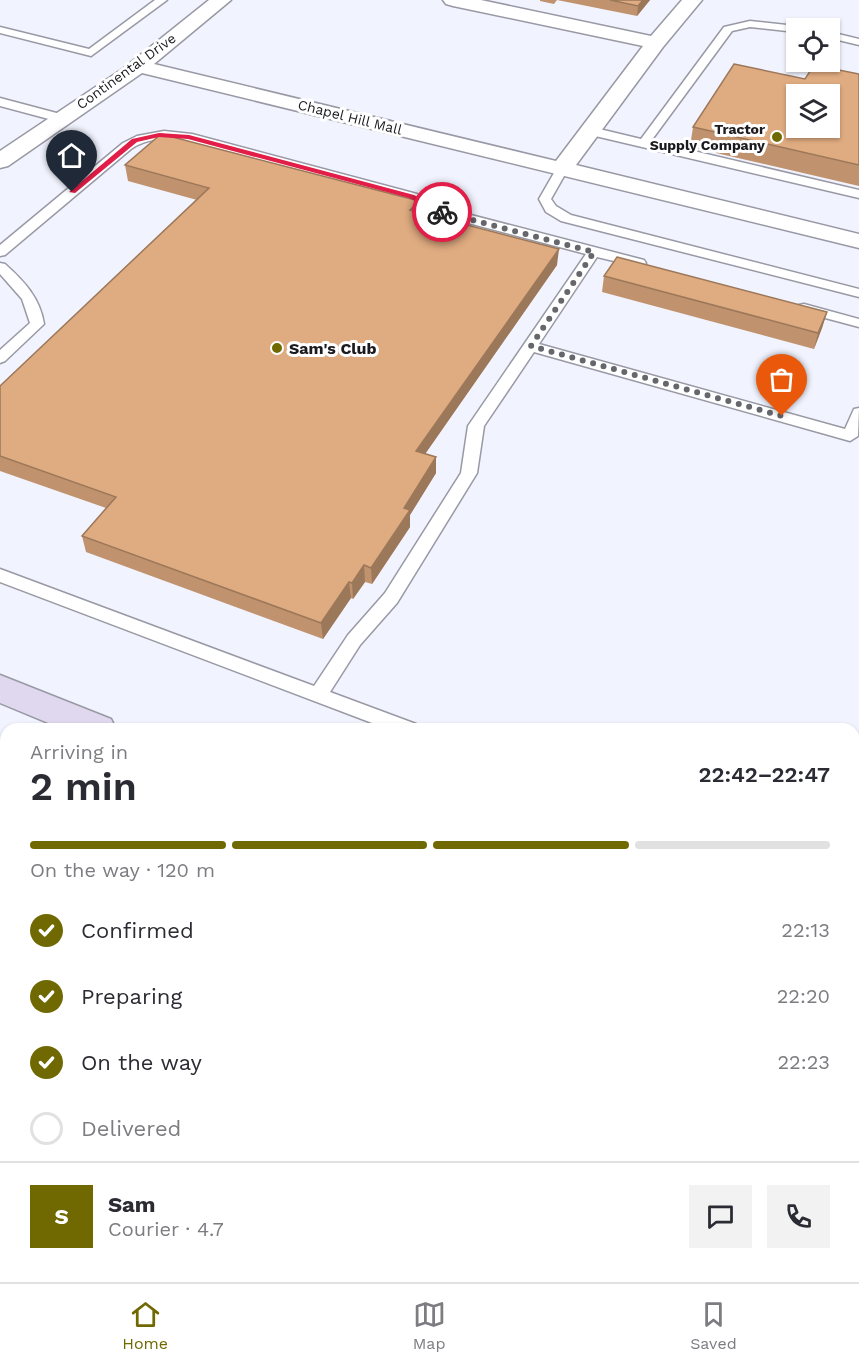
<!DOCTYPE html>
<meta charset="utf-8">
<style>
:root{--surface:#fff;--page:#f2f2f3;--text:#2b2b33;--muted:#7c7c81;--line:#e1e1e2;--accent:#706902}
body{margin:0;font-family:"Work Sans",sans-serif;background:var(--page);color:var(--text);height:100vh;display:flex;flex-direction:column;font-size:22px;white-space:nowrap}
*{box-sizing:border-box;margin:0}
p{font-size:20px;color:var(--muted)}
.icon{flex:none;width:33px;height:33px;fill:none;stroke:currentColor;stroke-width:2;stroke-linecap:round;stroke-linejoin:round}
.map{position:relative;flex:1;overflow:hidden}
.drawer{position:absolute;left:0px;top:723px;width:860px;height:560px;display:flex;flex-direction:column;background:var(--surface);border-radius:18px 18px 0 0;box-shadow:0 2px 4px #0004}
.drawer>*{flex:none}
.fabs{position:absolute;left:786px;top:18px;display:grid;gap:12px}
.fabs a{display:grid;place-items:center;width:54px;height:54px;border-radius:0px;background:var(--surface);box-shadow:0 2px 4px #0004;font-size:30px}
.pin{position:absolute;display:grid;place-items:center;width:51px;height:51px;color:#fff;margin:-62px -26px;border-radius:50% 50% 50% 0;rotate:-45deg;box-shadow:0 0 6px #0007}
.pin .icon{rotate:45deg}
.courier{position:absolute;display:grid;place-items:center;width:60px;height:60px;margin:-30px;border:4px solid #e11d48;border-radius:50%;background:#fff;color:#222;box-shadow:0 2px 8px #0007}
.head em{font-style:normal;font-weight:600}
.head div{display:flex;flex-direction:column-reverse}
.head{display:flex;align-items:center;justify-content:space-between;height:102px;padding:0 30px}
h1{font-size:39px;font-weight:600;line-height:45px}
.bar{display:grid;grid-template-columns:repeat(4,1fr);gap:9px 6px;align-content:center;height:72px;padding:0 30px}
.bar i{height:8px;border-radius:4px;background:var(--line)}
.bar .on{background:var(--accent)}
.bar p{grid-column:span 4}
.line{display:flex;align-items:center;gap:15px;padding:0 30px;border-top:2px solid var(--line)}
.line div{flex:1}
.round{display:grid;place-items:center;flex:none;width:63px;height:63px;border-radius:0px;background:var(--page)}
ol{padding:0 30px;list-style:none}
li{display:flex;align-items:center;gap:18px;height:66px}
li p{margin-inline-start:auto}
li .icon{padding:6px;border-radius:50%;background:var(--accent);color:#fff;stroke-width:4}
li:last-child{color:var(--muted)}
li i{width:33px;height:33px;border:3px solid var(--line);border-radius:50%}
.tabs{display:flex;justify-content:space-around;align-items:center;height:84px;border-top:2px solid var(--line);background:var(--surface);font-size:16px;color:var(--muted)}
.tabs a{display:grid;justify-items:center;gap:3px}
.tabs .on{color:var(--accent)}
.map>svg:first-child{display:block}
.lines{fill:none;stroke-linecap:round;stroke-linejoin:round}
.lane-casing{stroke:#9899a4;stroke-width:3}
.street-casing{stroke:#9899a4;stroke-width:3}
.secondary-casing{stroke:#9899a4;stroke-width:3}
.lane{fill:#fff;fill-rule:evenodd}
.street{fill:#fff;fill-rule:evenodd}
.secondary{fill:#dfd8ee;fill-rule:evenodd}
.wall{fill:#c0936e}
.shaded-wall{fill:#9c785a}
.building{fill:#dfab80;stroke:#9c785a;stroke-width:1.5;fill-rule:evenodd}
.route{fill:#e11d48}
.done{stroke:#66676d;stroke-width:6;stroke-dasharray:0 10.8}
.poi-dot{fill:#706902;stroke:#fff;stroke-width:2}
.labels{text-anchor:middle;stroke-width:6;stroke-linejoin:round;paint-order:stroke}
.far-street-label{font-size:14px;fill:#1b1b1f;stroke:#fff}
.far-poi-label{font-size:14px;font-weight:bold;fill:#1b1b1f;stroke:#fff;text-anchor:end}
.poi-label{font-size:16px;font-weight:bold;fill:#1b1b1f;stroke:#fff;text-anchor:start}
</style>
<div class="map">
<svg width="859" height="1282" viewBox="0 0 859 1282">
<rect width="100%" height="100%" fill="#f1f3fe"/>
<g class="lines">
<defs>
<path id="lane" d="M155,0H167L91,56L0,33V27L89,49Z
M750,21L796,26L801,28H796V32L750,27L732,31L651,141L859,190V198L591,135L585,131L591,127L641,139L724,27Z
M830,32L859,39V45L830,38Z
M0,98L64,115L66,118L60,122L0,106Z
M164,131L192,134L417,194L448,209L644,260L646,263L644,266L639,267L597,257L539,344L845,429L854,409L859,408L858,436L850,441L534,352L484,426L477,473L397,603L360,645L330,692L416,724L419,729H388L0,582V569L314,686L348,635L385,593L461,473L468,426L586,254L438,215L407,200L187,141C167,138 149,137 131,149L5,255L0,256V245L123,143L137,136Z
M562,165L568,169L551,199L556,206L571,215L859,289V297L561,221L546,212L539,199L558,166Z
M0,263L5,264C24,281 40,298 44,324L5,361L0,363V350L30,323L22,299L0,274Z
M804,304L859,319V327L799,311L797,308L799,305Z
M854,888L859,890V908L854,906Z
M0,981L6,983V1004L0,1002Z
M6,1128V1152L0,1155V1131Z
M285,1276H310L312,1282H286Z
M585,1276H619L622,1282H587Z"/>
<path id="street" d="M209,0H231L154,64L556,161L643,46L453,6L446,4L443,0H481L651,36L682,0H702L663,47L576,165L859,234V248L142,73L8,166L0,168V151L124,68Z"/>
<path id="secondary" d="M0,675L111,719L116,729H63L0,703Z
M854,1025L859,1027V1067L854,1065Z"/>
</defs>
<use href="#lane" class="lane-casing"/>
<use href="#street" class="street-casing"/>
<use href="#secondary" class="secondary-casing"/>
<use href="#lane" class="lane"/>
<use href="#street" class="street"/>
<use href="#secondary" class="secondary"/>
</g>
<path class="wall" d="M540,0H557L554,4L540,1Z
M557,0H650L637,16Z
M859,74V186L690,147L693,127L805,79Z
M125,165L419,201V212L557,265L425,454L436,457V473L410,515V527L372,584L365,582L353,599L351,598L323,639L86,552L82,536L106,508L0,471V386L197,200L128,181Z
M604,276L827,312L822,328L814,349L602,292Z
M0,789L6,792V886L0,883Z
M6,1193V1276H205L215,1282H8L0,1278V1202Z
M796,1276H854L859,1282H795Z"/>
<path class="shaded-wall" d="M643,0H650L637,16L638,6Z
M419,201V217L410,210Z
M559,249L557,265L416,467V451Z
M827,312L822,328L814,349L818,333Z
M436,457V473L410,515V527L372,584L371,568L404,508Z
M364,565L365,582L353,599L352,583Z
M349,582L351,598L323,639L321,623Z"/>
<path class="building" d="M610,0H643L638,6Z
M734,64L805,79L814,65L859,74V165L693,127ZM796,94H830V128H796Z
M161,134L419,201L410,210L559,249L416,451L436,457L404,508L410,510L371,568L364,565L352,583L349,582L321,623L82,536L116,497L0,456V386L209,188L125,165Z
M617,257L827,312L818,333L604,276Z
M0,789L6,792V868L0,865Z
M854,1170L859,1172V1282H801L802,1276H854Z
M6,1193V1273L0,1270V1202Z
M12,1276H205L215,1282H22Z"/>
<path class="route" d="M159,133L189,135L414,195L446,212L440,213L409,198L188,139L159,137L137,142L75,193L69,192L132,139Z"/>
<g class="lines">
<path class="done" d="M442,212L594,252L531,346L782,416"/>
</g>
<g class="poi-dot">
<circle cx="777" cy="137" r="6"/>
<circle cx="277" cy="348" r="6"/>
</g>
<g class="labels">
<g class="far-street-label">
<text transform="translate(126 71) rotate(-36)" y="5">Continental Drive</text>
<text transform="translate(350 117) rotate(14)" y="5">Chapel Hill Mall</text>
</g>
<g class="far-poi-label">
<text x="765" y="134">Tractor<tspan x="765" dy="16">Supply Company</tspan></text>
</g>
<g class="poi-label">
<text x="289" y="354">Sam's Club</text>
</g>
</g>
</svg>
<div class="fabs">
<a><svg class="icon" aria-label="locate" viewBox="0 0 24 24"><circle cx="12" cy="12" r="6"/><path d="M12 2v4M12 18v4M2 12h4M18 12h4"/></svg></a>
<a><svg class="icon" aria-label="layers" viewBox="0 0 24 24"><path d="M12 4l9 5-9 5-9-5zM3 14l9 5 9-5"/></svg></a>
</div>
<div class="pin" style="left:782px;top:416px;background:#ea580c"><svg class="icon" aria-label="bag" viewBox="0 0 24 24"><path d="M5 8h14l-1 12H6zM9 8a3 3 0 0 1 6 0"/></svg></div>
<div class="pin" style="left:72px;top:192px;background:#1f2937"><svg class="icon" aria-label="home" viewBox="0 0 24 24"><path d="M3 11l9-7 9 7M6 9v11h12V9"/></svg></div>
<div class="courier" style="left:442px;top:212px"><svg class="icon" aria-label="bike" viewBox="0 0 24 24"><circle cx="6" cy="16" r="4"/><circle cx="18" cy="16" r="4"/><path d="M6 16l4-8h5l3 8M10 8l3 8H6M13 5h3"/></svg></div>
<section class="drawer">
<div class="head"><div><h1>2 min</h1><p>Arriving in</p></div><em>22:42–22:47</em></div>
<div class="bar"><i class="on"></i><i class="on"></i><i class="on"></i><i></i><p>On the way · 120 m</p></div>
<ol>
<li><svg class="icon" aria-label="check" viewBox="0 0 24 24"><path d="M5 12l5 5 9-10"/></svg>Confirmed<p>22:13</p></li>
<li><svg class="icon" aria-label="check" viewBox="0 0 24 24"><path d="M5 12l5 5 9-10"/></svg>Preparing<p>22:20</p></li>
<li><svg class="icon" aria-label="check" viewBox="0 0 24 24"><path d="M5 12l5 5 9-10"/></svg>On the way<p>22:23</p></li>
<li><i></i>Delivered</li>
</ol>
<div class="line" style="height:108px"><b class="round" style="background:var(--accent);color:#fff">S</b><div><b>Sam</b><p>Courier · 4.7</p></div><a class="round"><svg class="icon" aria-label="chat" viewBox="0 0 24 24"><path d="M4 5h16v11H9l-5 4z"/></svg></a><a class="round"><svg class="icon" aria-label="phone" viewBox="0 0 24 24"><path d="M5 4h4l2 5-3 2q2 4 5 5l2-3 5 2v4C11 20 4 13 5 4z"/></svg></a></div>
</section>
</div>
<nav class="tabs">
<a class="on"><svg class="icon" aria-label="home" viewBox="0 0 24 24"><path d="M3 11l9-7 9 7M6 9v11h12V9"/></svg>Home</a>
<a><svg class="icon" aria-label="map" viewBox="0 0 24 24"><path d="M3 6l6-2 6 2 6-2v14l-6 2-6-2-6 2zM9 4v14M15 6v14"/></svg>Map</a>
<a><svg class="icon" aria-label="saved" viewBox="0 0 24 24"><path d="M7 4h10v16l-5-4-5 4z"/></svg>Saved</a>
</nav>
